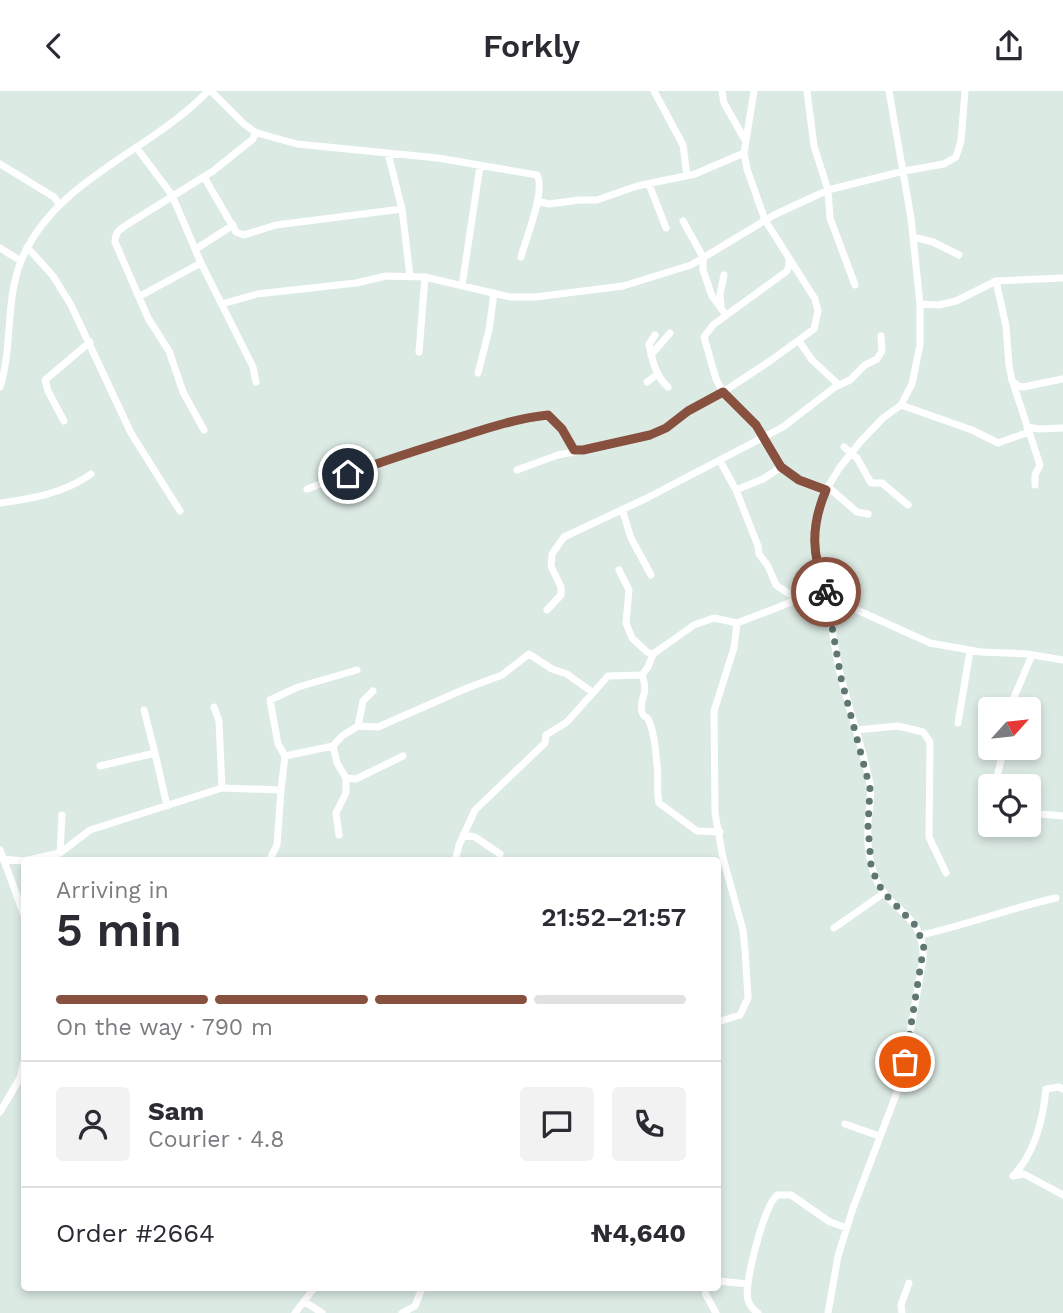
<!DOCTYPE html>
<meta charset="utf-8">
<style>
:root{--surface:#fff;--page:#f2f2f3;--text:#2b2b33;--muted:#7c7c81;--line:#e1e1e2;--accent:#88503e}
body{margin:0;font-family:"Work Sans",sans-serif;background:var(--page);color:var(--text);height:100vh;display:flex;flex-direction:column;font-size:26px;white-space:nowrap}
*{box-sizing:border-box;margin:0}
p{font-size:23px;color:var(--muted)}
.icon{flex:none;width:38px;height:38px;fill:none;stroke:currentColor;stroke-width:2;stroke-linecap:round;stroke-linejoin:round}
.map{position:relative;flex:1;overflow:hidden}
.drawer{position:absolute;left:21px;top:766px;width:700px;height:434px;display:flex;flex-direction:column;background:var(--surface);border-radius:7px;box-shadow:0 4px 10px #0003}
.drawer>*{flex:none}
.needle{width:46px;rotate:63deg}
.controls{position:absolute;left:978px;top:606px;display:grid;gap:14px}
.controls a{display:grid;place-items:center;width:63px;height:63px;border-radius:7px;background:var(--surface);box-shadow:0 4px 10px #0003;font-size:35px}
.pin{position:absolute;display:grid;place-items:center;width:60px;height:60px;color:#fff;margin:-30px;border:4px solid #fff;border-radius:50%;box-shadow:0 2px 7px #0007}
.courier{position:absolute;display:grid;place-items:center;width:70px;height:70px;margin:-35px;border:5px solid #88503e;border-radius:50%;background:#fff;color:#222;box-shadow:0 2px 9px #0007}
.overview em{font-style:normal;font-weight:600}
.overview div{display:flex;flex-direction:column-reverse}
.overview{display:flex;align-items:center;justify-content:space-between;height:119px;padding:0 35px}
h1{font-size:46px;font-weight:600;line-height:52px}
.bar{display:grid;grid-template-columns:repeat(4,1fr);gap:10px 7px;align-content:center;height:84px;padding:0 35px}
.bar i{height:9px;border-radius:5px;background:var(--line)}
.bar .on{background:var(--accent)}
.bar p{grid-column:span 4}
.line{display:flex;align-items:center;gap:18px;padding:0 35px;border-top:2px solid var(--line)}
.line div{flex:1}
.round{display:grid;place-items:center;flex:none;width:74px;height:74px;border-radius:7px;background:var(--page)}
header{display:flex;justify-content:space-between;align-items:center;height:91px;padding:0 35px;background:var(--surface);font-size:32px;font-weight:600}
.map>svg:first-child{display:block}
.lines{fill:none;stroke-linecap:round;stroke-linejoin:round}
.minor{stroke:#fff;stroke-width:7}
.done{stroke:#607771;stroke-width:7;stroke-dasharray:0 12.6}
.route{stroke:#88503e;stroke-width:9}
</style>
<header><svg class="icon" aria-label="back" viewBox="0 0 24 24"><path d="M15 5l-7 7 7 7"/></svg>Forkly<svg class="icon" aria-label="share" viewBox="0 0 24 24"><path d="M12 15V3M7 8l5-5 5 5M5 13v7h14v-7"/></svg></header>
<div class="map">
<svg width="1063" height="1222" viewBox="0 0 1063 1222">
<rect width="100%" height="100%" fill="#dceae4"/>
<g class="lines">
<path class="minor" d="M211,0L244,33L255,41L268,45L297,53L438,67L537,84C546,99 526,147 521,166
M654,0L683,54L687,85
M722,0L724,12L745,49
M807,0L814,55L828,99L830,127L855,194
M889,0L911,127L920,213V254L912,293L901,314L883,327L861,350L840,376L826,399L814,438L818,482L826,499L846,514L930,552L981,561L1028,563L1063,569
M136,56L172,104L201,172L253,276L256,291
M388,62L402,118L410,185
M0,73L54,106L59,113
M204,86L236,141L244,144L276,134L402,118
M649,93L666,137
M537,110L549,113L579,109H597L637,95L695,83L744,62
M683,130L703,166V179L712,205L726,224
M913,146L933,151L959,164
M27,156L53,185L71,214L131,342L180,420
M0,157L21,170
M196,158L233,134
M789,168V175L787,180L713,234L704,246L716,288L723,301L756,334L781,376L799,389L826,399
M996,190L1006,235L1009,275L1012,289L1040,374L1035,384V394
M462,195L480,75
M140,205L201,172
M222,213L257,203L356,192L386,185L425,186L510,206H535L623,195L691,174L774,124L828,99L904,80L944,73L956,66L961,50L965,0
M920,213L939,214L956,210L996,190L1063,187
M721,215L720,203L724,184
M655,244L649,253C652,269 656,286 668,296
M799,250L812,269L839,294
M419,261L425,186
M651,264L670,242
M478,282L489,239L494,202
M1012,290L1018,295L1023,296L1063,288
M647,291L658,283
M0,296C13,255 5,210 21,170C55,88 150,61 208,0
M901,314L972,339L998,352L1029,341
M64,330L48,300L45,289L90,251
M1027,336L1039,338L1063,337
M204,339L183,301L169,260L148,227L115,151C115,141 120,138 128,133L213,80L253,48L255,41
M844,356L857,367L871,392H882L908,414
M720,370L736,399L758,455L759,463L768,475L776,494L797,508
M517,379L558,364L579,360
M828,396L857,421L868,423
M307,398C358,379 408,361 460,346C489,337 517,328 548,323L562,338L574,359H583L650,344L666,337L688,320L723,301L770,270L814,238L818,220L815,208L765,129L747,78L744,62L754,0
M736,399L763,388L781,376
M0,412C31,408 65,402 91,383
M622,418L631,447L651,484
M619,479L629,499L626,532L632,547L647,561L653,563
M826,500C832,529 834,562 842,590C851,624 863,658 870,693C872,705 869,718 868,731C867,749 869,771 876,788C890,822 925,822 923,868L902,988L853,1117L838,1165L828,1222
M547,519L561,504V496L551,475L552,463L564,446L647,407L783,336L835,296L850,289L865,274L877,268L882,260L881,245
M737,532L789,512L822,490
M642,584L648,576L653,563L694,534L714,527L737,532L734,557L714,620L715,722L723,767L743,839L745,859L748,907L740,924L718,931
M214,616L219,630L222,697
M1009,618L1032,564
M144,619L155,662
M958,632L970,560
M358,635L363,610L373,600
M856,639L898,635L923,641L930,651L929,746L946,782
M285,665L278,653L270,609L298,596L357,579
M100,675L155,662L167,715
M346,687L356,688L403,665
M995,695L1004,656
M281,699L285,665L333,655
M1029,722L1063,725
M339,744L336,722L346,702V687L337,672L333,655L342,645L358,635L378,636L467,597L502,584L529,563L552,578L567,583L592,601
M463,744L475,746L500,763
M0,759L24,824
M60,762L90,739L222,697L281,699L277,754L269,770
M2,768L23,770L60,762L62,724
M455,770L459,754L475,719L545,652L546,644L567,631L608,585L642,584C650,604 638,608 642,621C645,630 645,622 649,630C654,641 656,661 657,674C659,687 656,699 659,712L697,740L720,741
M834,837L884,802
M921,844C967,834 1010,817 1056,807
M1063,998L1059,996L1046,998C1043,1029 1035,1062 1013,1085L1024,1083L1063,1104
M0,1021L20,987L24,970
M845,1033L879,1045
M718,1190L748,1193C750,1175 764,1116 777,1104H791L830,1131L847,1137
M748,1193C746,1206 747,1214 758,1222
M705,1197L706,1204L716,1222
M305,1211L322,1222
M295,1222L314,1197
M402,1222L415,1215L422,1197
M902,1222L901,1214L909,1192"/>
</g>
<g class="lines">
<path class="done" d="M826,501L841,587L870,697L868,735L871,774L877,791L884,802L915,834L924,854L905,971"/>
<path class="route" d="M348,383C386,369 424,357 463,345C491,336 519,327 548,324L562,338L574,359H583L650,344L666,337L688,320L723,301L756,334L781,376L799,389L826,399C810,437 812,463 826,501"/>
</g>
</svg>
<div class="controls">
<a><svg class="needle" viewBox="-14 -14 28 28"><path d="M0-13l5 13h-10z" fill="#e53935"/><path d="M0 13l5-13h-10z" fill="#7c7c81"/></svg></a>
<a><svg class="icon" aria-label="locate" viewBox="0 0 24 24"><circle cx="12" cy="12" r="6"/><path d="M12 2v4M12 18v4M2 12h4M18 12h4"/></svg></a>
</div>
<div class="pin" style="left:905px;top:971px;background:#ea580c"><svg class="icon" aria-label="bag" viewBox="0 0 24 24"><path d="M5 8h14l-1 12H6zM9 8a3 3 0 0 1 6 0"/></svg></div>
<div class="pin" style="left:348px;top:383px;background:#1f2937"><svg class="icon" aria-label="home" viewBox="0 0 24 24"><path d="M3 11l9-7 9 7M6 9v11h12V9"/></svg></div>
<div class="courier" style="left:826px;top:501px"><svg class="icon" aria-label="bike" viewBox="0 0 24 24"><circle cx="6" cy="16" r="4"/><circle cx="18" cy="16" r="4"/><path d="M6 16l4-8h5l3 8M10 8l3 8H6M13 5h3"/></svg></div>
<section class="drawer">
<div class="overview"><div><h1>5 min</h1><p>Arriving in</p></div><em>21:52–21:57</em></div>
<div class="bar"><i class="on"></i><i class="on"></i><i class="on"></i><i></i><p>On the way · 790 m</p></div>
<div class="line" style="height:126px"><a class="round"><svg class="icon" aria-label="person" viewBox="0 0 24 24"><circle cx="12" cy="8" r="4"/><path d="M4 21q1-7 8-7t8 7"/></svg></a><div><b>Sam</b><p>Courier · 4.8</p></div><a class="round"><svg class="icon" aria-label="chat" viewBox="0 0 24 24"><path d="M4 5h16v11H9l-5 4z"/></svg></a><a class="round"><svg class="icon" aria-label="phone" viewBox="0 0 24 24"><path d="M5 4h4l2 5-3 2q2 4 5 5l2-3 5 2v4C11 20 4 13 5 4z"/></svg></a></div>
<div class="line" style="height:91px"><div>Order #2664</div><b>₦4,640</b></div>
</section>
</div>
